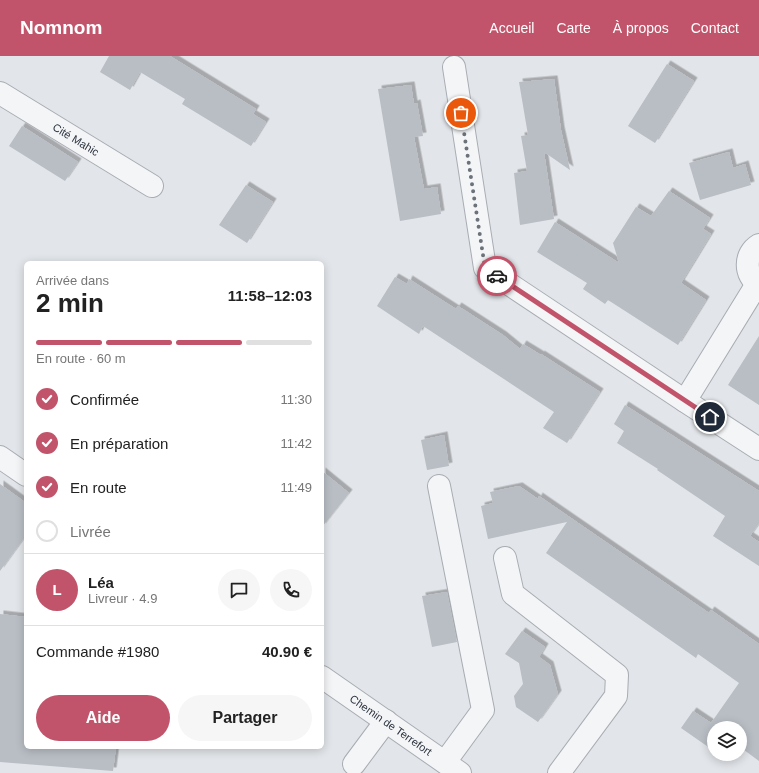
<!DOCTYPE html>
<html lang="fr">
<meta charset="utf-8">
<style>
:root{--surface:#fff;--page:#f6f6f6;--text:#222;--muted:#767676;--line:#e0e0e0;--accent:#c1546a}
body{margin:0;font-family:Arial,sans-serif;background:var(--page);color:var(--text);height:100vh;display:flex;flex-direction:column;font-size:15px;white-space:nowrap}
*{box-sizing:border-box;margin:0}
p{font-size:13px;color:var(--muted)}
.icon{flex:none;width:22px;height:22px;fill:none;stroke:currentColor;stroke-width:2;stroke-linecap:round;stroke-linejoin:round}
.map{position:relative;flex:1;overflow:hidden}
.details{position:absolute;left:24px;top:205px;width:300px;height:488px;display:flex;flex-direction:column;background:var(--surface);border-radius:6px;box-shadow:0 2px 10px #0003}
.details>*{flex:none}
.buttons{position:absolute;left:707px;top:665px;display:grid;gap:8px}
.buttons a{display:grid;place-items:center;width:40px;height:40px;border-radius:50%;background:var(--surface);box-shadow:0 2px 10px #0003;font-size:20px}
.pin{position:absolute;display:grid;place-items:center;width:34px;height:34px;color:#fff;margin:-17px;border:2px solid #fff;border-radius:50%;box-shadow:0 1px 4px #0007}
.courier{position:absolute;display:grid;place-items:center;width:40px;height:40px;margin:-20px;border:3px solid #c1546a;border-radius:50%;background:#fff;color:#222;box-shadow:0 1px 5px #0007}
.overview em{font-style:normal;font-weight:600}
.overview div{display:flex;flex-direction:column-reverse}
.overview{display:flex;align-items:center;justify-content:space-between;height:68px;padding:0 12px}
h1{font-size:26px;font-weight:600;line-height:30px}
.bar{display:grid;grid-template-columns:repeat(4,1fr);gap:6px 4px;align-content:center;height:48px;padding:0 12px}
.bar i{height:5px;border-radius:3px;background:var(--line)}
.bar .current{background:var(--accent)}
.bar p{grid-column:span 4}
.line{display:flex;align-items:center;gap:10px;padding:0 12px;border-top:1px solid var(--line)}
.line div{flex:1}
.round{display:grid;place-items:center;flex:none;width:42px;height:42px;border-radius:21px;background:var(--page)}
ol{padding:0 12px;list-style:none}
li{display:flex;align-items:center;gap:12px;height:44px}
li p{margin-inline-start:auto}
li .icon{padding:4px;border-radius:50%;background:var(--accent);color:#fff;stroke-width:4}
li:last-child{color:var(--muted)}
li i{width:22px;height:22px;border:2px solid var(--line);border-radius:50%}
.primary-button{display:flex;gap:8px;margin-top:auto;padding:8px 12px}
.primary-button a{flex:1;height:46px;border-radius:24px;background:var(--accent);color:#fff;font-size:16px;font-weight:600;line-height:46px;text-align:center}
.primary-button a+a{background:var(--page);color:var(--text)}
header{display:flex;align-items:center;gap:24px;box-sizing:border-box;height:56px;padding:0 20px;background:var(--accent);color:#fff}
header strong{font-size:19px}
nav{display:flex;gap:22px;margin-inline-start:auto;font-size:14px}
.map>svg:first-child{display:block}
.building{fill:#b9bec5;filter:url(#shadow)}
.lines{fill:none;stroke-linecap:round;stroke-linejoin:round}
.minor-casing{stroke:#a8acb3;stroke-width:24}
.minor{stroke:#f4f5f7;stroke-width:22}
.done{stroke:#6c727a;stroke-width:4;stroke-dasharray:0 7.2}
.route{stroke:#c1546a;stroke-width:5}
.labels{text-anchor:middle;stroke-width:3;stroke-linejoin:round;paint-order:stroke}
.street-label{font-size:11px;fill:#2c343f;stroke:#f1f4f6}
</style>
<header>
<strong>Nomnom</strong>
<nav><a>Accueil</a><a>Carte</a><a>À propos</a><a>Contact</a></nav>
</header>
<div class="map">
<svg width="759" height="717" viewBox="0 0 759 717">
<defs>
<filter id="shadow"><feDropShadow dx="3.5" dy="-3.5" stdDeviation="0" flood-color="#0004"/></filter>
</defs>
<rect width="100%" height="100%" fill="#e2e5e9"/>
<path class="building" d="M109,0H170L256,53L253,58L266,66L251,90L182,48L185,43L140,16L130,34L100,16Z
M667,8L694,25L655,87L628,70Z
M554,23L561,74L570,114L544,96L554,163L520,169L514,117L527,115L521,80L528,79L519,26Z
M411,29L414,48L417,47L423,80L414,81L424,133L437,131L441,158L400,165L378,33Z
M22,70L78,106L65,125L9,90Z
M729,96L733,112L745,108L751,129L700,144L689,107Z
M246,129L273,146L247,187L219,169Z
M669,135L710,162L703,173L711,178L681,227L706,244L678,289L608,244L605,248L583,233L587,227L537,196L555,166L619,207L613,187L636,151L651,160Z
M395,221L407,228L409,223L456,253L458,250L503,279L520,293L523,288L541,299V298L600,336L567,387L543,372L554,356L423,270L419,278L377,250Z
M759,280V349L728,329Z
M625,349L759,435V467L750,480L759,486V510L713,480L725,460L657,414L658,413L617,387L624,375L614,368Z
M444,379L449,410L427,414L421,384Z
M322,415L349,437L322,471Z
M0,428L26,447V479L0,515Z
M519,430L538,443L539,440L709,557L711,554L759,588V705L740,691V672H714V695L681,672L693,655L711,667L739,627L698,598L696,602L546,497L567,466L488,483L481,450L493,447L490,436Z
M447,536L457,586L432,591L422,540Z
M0,558L26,561V691H116L113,715L0,706Z
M522,575L545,591L539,601L550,609L558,638L538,666L516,651L514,640L523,628L519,607L505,598Z"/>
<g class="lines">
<defs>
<g id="minor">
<path d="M454,11L485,212L685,345L759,393"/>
<path id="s1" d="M0,37L152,130"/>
<path d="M759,189C744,198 744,219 759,229"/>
<path d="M685,345L757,228"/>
<path d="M0,401L26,419"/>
<path d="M439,430L483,654L445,706"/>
<path d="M505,502L513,538L617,619L616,640L559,717"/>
<path id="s2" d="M322,621L460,717"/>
<path d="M354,708L386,665"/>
</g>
</defs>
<use href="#minor" class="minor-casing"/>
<use href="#minor" class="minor"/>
</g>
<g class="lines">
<path class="done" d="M461,57L485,212L497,220"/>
<path class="route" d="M497,220L710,361"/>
</g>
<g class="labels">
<g class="street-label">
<text dy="4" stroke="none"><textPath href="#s1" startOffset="89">Cité Mahic</textPath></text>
<text dy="4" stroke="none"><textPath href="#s2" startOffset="84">Chemin de Terrefort</textPath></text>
</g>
</g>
</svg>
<div class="buttons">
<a><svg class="icon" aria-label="layers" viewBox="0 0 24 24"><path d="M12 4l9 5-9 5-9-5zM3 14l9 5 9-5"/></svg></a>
</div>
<div class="pin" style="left:461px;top:57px;background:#ea580c"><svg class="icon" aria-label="bag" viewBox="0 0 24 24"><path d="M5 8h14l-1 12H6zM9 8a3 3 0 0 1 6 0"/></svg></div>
<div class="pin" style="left:710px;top:361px;background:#1f2937"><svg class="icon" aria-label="home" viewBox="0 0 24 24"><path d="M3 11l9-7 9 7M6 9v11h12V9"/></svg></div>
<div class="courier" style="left:497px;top:220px"><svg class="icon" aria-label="car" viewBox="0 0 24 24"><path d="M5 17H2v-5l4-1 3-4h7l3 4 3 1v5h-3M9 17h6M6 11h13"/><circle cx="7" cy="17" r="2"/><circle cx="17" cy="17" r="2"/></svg></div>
<section class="details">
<div class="overview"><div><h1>2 min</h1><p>Arrivée dans</p></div><em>11:58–12:03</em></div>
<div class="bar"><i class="current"></i><i class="current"></i><i class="current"></i><i></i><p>En route · 60 m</p></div>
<ol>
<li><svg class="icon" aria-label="check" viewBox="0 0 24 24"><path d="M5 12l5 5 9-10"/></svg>Confirmée<p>11:30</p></li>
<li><svg class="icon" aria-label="check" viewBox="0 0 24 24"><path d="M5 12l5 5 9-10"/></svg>En préparation<p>11:42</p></li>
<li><svg class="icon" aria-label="check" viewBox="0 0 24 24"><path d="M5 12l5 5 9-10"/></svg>En route<p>11:49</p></li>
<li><i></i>Livrée</li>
</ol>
<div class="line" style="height:72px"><b class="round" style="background:var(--accent);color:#fff">L</b><div><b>Léa</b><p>Livreur · 4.9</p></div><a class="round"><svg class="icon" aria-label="chat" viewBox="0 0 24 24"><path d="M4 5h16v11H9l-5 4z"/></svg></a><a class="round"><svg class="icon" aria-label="phone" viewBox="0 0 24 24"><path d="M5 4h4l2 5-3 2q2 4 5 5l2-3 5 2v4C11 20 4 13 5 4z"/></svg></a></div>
<div class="line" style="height:52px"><div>Commande #1980</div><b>40.90 €</b></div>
<div class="primary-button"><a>Aide</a><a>Partager</a></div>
</section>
</div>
